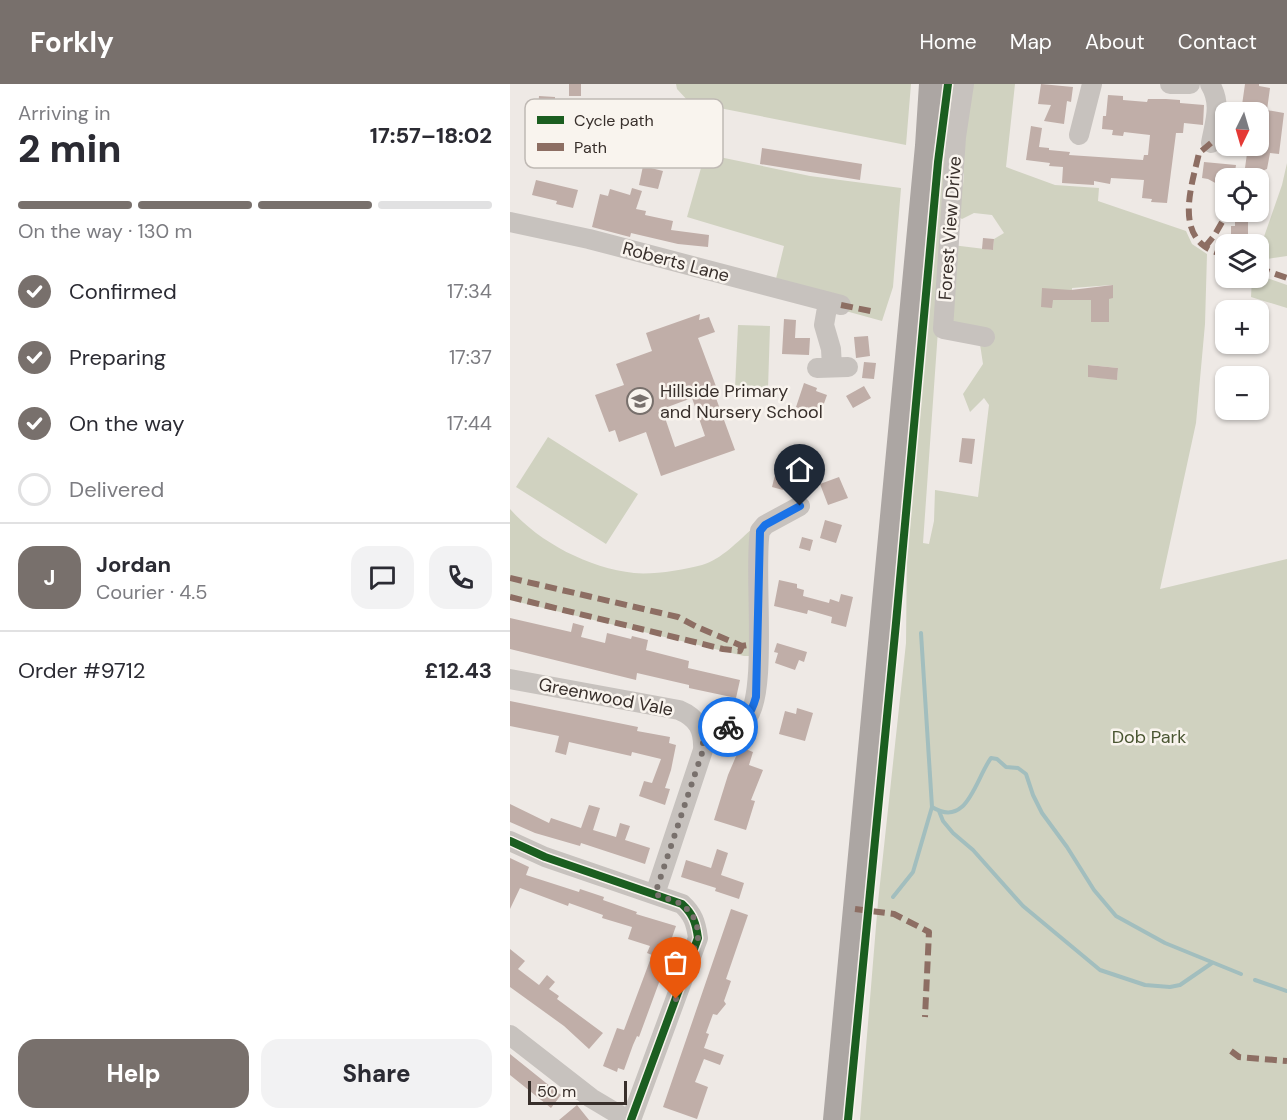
<!DOCTYPE html>
<meta charset="utf-8">
<style>
:root{--surface:#fff;--page:#f2f2f3;--text:#2b2b33;--muted:#7c7c81;--line:#e1e1e2;--accent:#78706c}
body{margin:0;font-family:"DM Sans",sans-serif;background:var(--page);color:var(--text);height:100vh;display:flex;flex-direction:column;font-size:22px;white-space:nowrap}
*{box-sizing:border-box;margin:0}
p{font-size:20px;color:var(--muted)}
.icon{flex:none;width:33px;height:33px;fill:none;stroke:currentColor;stroke-width:2;stroke-linecap:round;stroke-linejoin:round}
.map{position:relative;flex:1;overflow:hidden}
.side{display:flex;flex-direction:column;background:var(--surface);width:510px}
.side>*{flex:none}
.needle{width:39px;rotate:185deg}
.tools{position:absolute;left:705px;top:18px;display:grid;gap:12px}
.tools a{display:grid;place-items:center;width:54px;height:54px;border-radius:12px;background:var(--surface);box-shadow:0 2px 4px #0004;font-size:30px}
.scale{position:absolute;left:18px;bottom:15px;width:99px;box-sizing:border-box;padding-left:6px;border:3px solid #382f2b;border-top:0;font-size:16px;line-height:21px;white-space:nowrap;color:#382f2b;-webkit-text-stroke:4px #f9f4ee;paint-order:stroke}
.pin{position:absolute;display:grid;place-items:center;width:51px;height:51px;color:#fff;margin:-62px -26px;border-radius:50% 50% 50% 0;rotate:-45deg;box-shadow:0 0 6px #0007}
.pin .icon{rotate:45deg}
.courier{position:absolute;display:grid;place-items:center;width:60px;height:60px;margin:-30px;border:4px solid #1a73e8;border-radius:50%;background:#fff;color:#222;box-shadow:0 2px 8px #0007}
.headline em{font-style:normal;font-weight:800}
.headline div{display:flex;flex-direction:column-reverse}
.headline{display:flex;align-items:center;justify-content:space-between;height:102px;padding:0 18px}
h1{font-size:39px;font-weight:800;line-height:45px}
.bar{display:grid;grid-template-columns:repeat(4,1fr);gap:9px 6px;align-content:center;height:72px;padding:0 18px}
.bar i{height:8px;border-radius:4px;background:var(--line)}
.bar .active{background:var(--accent)}
.bar p{grid-column:span 4}
.line{display:flex;align-items:center;gap:15px;padding:0 18px;border-top:2px solid var(--line)}
.line div{flex:1}
.round{display:grid;place-items:center;flex:none;width:63px;height:63px;border-radius:18px;background:var(--page)}
ol{padding:0 18px;list-style:none}
li{display:flex;align-items:center;gap:18px;height:66px}
li p{margin-inline-start:auto}
li .icon{padding:6px;border-radius:50%;background:var(--accent);color:#fff;stroke-width:4}
li:last-child{color:var(--muted)}
li i{width:33px;height:33px;border:3px solid var(--line);border-radius:50%}
.action{display:flex;gap:12px;margin-top:auto;padding:12px 18px}
.action a{flex:1;height:69px;border-radius:18px;background:var(--accent);color:#fff;font-size:24px;font-weight:800;line-height:69px;text-align:center}
.action a+a{background:var(--page);color:var(--text)}
header{display:flex;align-items:center;gap:36px;box-sizing:border-box;height:84px;padding:0 30px;background:var(--accent);color:#fff}
header strong{font-size:28px}
nav{display:flex;gap:33px;margin-inline-start:auto;font-size:21px}
main{display:flex;flex:1;min-height:0}
.map>svg:first-child{display:block}
.green{fill:#d0d2c0;fill-rule:evenodd}
.lines{fill:none;stroke-linecap:round;stroke-linejoin:round}
.stream{stroke:#a2bebe;stroke-width:4}
.building{fill:#c0aea8;fill-rule:evenodd}
.minor{stroke:#c7c2be;stroke-width:20}
.major{stroke:#aca6a3;stroke-width:24}
.quiet{stroke:#8d6e63;stroke-width:6;stroke-dasharray:12 6;stroke-linecap:butt}
.cycleway-casing{stroke:#f9f4ee;stroke-width:11}
.cycleway{stroke:#1b5e20;stroke-width:8}
.done{stroke:#78706c;stroke-width:6;stroke-dasharray:0 10.8}
.route{stroke:#1a73e8;stroke-width:8}
.labels{text-anchor:middle;stroke-width:5;stroke-linejoin:round;paint-order:stroke}
.street-label{font-size:18px;fill:#382f2b;stroke:#f9f4ee}
.poi-label{font-size:18px;fill:#382f2b;stroke:#f9f4ee;text-anchor:start}
.park-label{font-size:18px;fill:#495531;stroke:#f9f4ee}
.key{fill:#f9f4ee;stroke:#bfb9b4;stroke-width:1.5}
.key-label{font-size:16px;fill:#382f2b}
</style>
<header>
<strong>Forkly</strong>
<nav><a>Home</a><a>Map</a><a>About</a><a>Contact</a></nav>
</header>
<main>
<section class="side">
<div class="headline"><div><h1>2 min</h1><p>Arriving in</p></div><em>17:57–18:02</em></div>
<div class="bar"><i class="active"></i><i class="active"></i><i class="active"></i><i></i><p>On the way · 130 m</p></div>
<ol>
<li><svg class="icon" aria-label="check" viewBox="0 0 24 24"><path d="M5 12l5 5 9-10"/></svg>Confirmed<p>17:34</p></li>
<li><svg class="icon" aria-label="check" viewBox="0 0 24 24"><path d="M5 12l5 5 9-10"/></svg>Preparing<p>17:37</p></li>
<li><svg class="icon" aria-label="check" viewBox="0 0 24 24"><path d="M5 12l5 5 9-10"/></svg>On the way<p>17:44</p></li>
<li><i></i>Delivered</li>
</ol>
<div class="line" style="height:108px"><b class="round" style="background:var(--accent);color:#fff">J</b><div><b>Jordan</b><p>Courier · 4.5</p></div><a class="round"><svg class="icon" aria-label="chat" viewBox="0 0 24 24"><path d="M4 5h16v11H9l-5 4z"/></svg></a><a class="round"><svg class="icon" aria-label="phone" viewBox="0 0 24 24"><path d="M5 4h4l2 5-3 2q2 4 5 5l2-3 5 2v4C11 20 4 13 5 4z"/></svg></a></div>
<div class="line" style="height:78px"><div>Order #9712</div><b>£12.43</b></div>
<div class="action"><a>Help</a><a>Share</a></div>
</section>
<div class="map">
<svg width="777" height="1036" viewBox="0 0 777 1036">
<rect width="100%" height="100%" fill="#eee9e5"/>
<path class="green" d="M166,0H401L396,61L179,18L167,5Z
M441,0H450L435,147L413,459L419,460L424,437L425,406L468,413L479,321L474,314L460,328L453,310L473,280L468,247L440,240L442,161L483,166L484,155L494,149L482,131L464,129L452,135L444,130L446,104L453,101L454,90L450,84L459,0H505L496,83L545,101L589,104L588,117L676,147L682,160L697,170L695,240L686,339L650,505L777,475V1036H350L368,818L396,559L397,459L425,146ZM602,201V214L562,216V204ZM578,281L608,284L607,295L578,293Z
M195,70L300,92L391,104L383,203L372,237L263,207L274,162L177,133Z
M777,79V172L749,176V167L772,101Z
M749,191L777,201V224L741,213L742,194H748Z
M228,241L260,242L258,305L225,304Z
M38,353L128,410L96,460L6,403Z
M0,425C30,459 79,484 124,489C142,491 174,486 192,481C212,475 228,457 243,444L242,572H234L0,516Z"/>
<g class="lines">
<path class="stream" d="M411,549L422,723
M429,727L433,737L443,749L463,766L513,822L590,886L635,901L660,903L670,901L702,879
M383,813L403,788L422,723C457,745 465,696 481,674L487,675L496,683L508,684L516,690L523,711L532,729L557,763L584,806L606,832L655,859L731,890
M745,896L777,907"/>
</g>
<path class="building" d="M59,0H71V12H59Z
M531,0L563,3L561,18L557,17L554,40L534,37L541,21L528,20Z
M735,0H749V2L760,4L757,26L774,29L769,70L760,69L757,85L752,87L735,84L738,62H748V28H731Z
M598,11L613,12V16L637,18L638,15H656L670,16V19L694,21L693,41L674,39L673,49H666L657,119L641,118L642,115L632,114L634,96L601,94L600,100L584,97V101L552,99L553,83L539,82L540,79L516,76L521,42L532,44L529,63L539,64V66L560,68L559,71L633,76L634,71H638L640,51L614,48L613,52L602,51L603,46L592,45L593,32H596Z
M29,12L45,13L44,60L51,65L68,67L67,79L24,76Z
M252,64L352,80L350,96L250,80Z
M694,78L726,81L724,94H716V99L709,101L698,95L692,94Z
M133,82L153,87L148,105L129,101Z
M26,96L68,106L63,124L46,120L47,117L22,111Z
M122,104L132,107L126,125L136,127L135,131L163,137L161,146L199,151L198,163L168,160L121,149L120,153L82,143L90,110L98,112L100,105L120,111Z
M725,131H738V153L721,152V142H725Z
M473,154L484,155L483,166L472,165Z
M603,201V214L599,215V238H581V216H543L542,224L531,223L532,204L561,206Z
M190,230L189,236L199,233L205,248L188,254L207,305L203,306L225,366L151,392L136,348L109,358L105,346L99,348L85,311L114,301L106,280L142,267L136,249ZM182,314L195,352L165,363L152,325Z
M274,235L286,236L285,254H300L299,271L272,270Z
M358,252L360,272L346,274L344,253Z
M354,278L366,279L364,295L352,294Z
M578,281L608,284L607,296L578,293Z
M294,299L307,304L306,307L317,311L311,328L297,323L296,327L286,323Z
M354,302L361,314L343,324L336,312Z
M452,354L465,355L462,380L449,378Z
M285,364L308,371L302,389L279,382Z
M265,391L276,395L273,406L262,403Z
M329,393L338,414L318,421L310,400Z
M315,436L332,441L326,459L310,454Z
M292,453L303,456L300,467L289,464Z
M269,496L287,500V504L294,506L293,512L319,519L320,515L329,518L331,510L343,513L336,543L321,539L322,533L298,526L297,530L264,522Z
M0,534L61,548L63,539L74,542L71,553L95,559L97,549L121,555L122,552L138,556L136,566L179,577L178,584L230,596L226,614L179,604V601L127,589L126,596L0,565Z
M267,559L297,568L294,578L289,576L285,586L265,579L268,569L264,568Z
M0,617L128,643L127,647L160,653L159,659L166,661L161,686L155,704L160,705L155,721L129,712L134,697L142,699L151,675L122,668L121,672L59,658L56,671L45,668L49,652L0,642Z
M287,624L303,629L295,657L269,650L275,627L286,630Z
M230,663L243,668L239,681L253,686L241,716L245,717L236,746L204,736L218,691Z
M0,720L39,739L41,734L71,744L79,721L90,724L83,746L106,753L110,739L120,742L115,756L140,764L135,780L71,759L70,762L25,749L0,738Z
M207,765L218,769L211,791L234,799L229,815L205,807L206,804L171,793L176,776L201,784Z
M0,774L19,783L16,791L69,808L70,805L94,813L93,816L127,828L126,830L166,842L154,876L155,877L153,884L154,885L129,953L127,952L123,961L114,986L108,984L107,988L93,982L107,944L114,946L142,871L137,869L140,862L118,855L122,843L92,834L93,831L59,819L58,822L10,804L0,825Z
M221,825L238,831L216,895L221,897L214,917L216,920L207,931L203,930L196,949L199,950L194,964L214,971L210,981L194,975L185,998L198,1003L187,1035L153,1023Z
M0,865L15,877L8,885L29,901L37,891L45,898L39,905L49,912L47,915L93,949L79,965L54,942L0,903Z
M0,970L51,1011L41,1024L0,991Z
M67,1021L79,1036H49Z"/>
<g class="lines">
<path class="minor" d="M454,0L446,53L433,245L475,253
M660,0H680
M700,0C712,20 705,37 701,59
M569,51L582,0
M0,138L79,155L331,221
M318,218L314,241L321,265L322,283
M307,284L338,283
M0,595L169,626C188,634 194,646 193,666L145,810
M193,651C206,647 226,644 236,635C259,613 243,483 250,447L255,441L290,422
M0,757L35,773L172,820C183,830 186,839 188,854L121,1036
M0,951L81,1014L118,1036"/>
<path class="major" d="M325,1036L417,62L421,0"/>
<path class="quiet" d="M701,59L689,69C683,97 667,141 694,162C700,167 709,169 716,171
M695,163L704,152L718,128
M748,184L777,194
M331,221L365,228
M0,494L168,533L187,543L232,562
M0,513L213,565L230,567L232,562L238,561
M345,825L384,830L419,848L415,933
M721,967L729,973L777,977"/>
<defs>
<path id="cycleway" d="M0,757L35,773L172,820C183,830 186,839 188,854L121,1036
M338,1036L386,539L428,78L438,0"/>
</defs>
<use href="#cycleway" class="cycleway-casing"/>
<use href="#cycleway" class="cycleway"/>
</g>
<g class="lines">
<path class="done" d="M166,915L188,854L187,841L182,830L172,820L145,810L193,666V651L218,643"/>
<path class="route" d="M218,643C235,638 241,631 246,613L250,447L255,441L290,422"/>
</g>
<defs>
<symbol id="school-ring" viewBox="-11 -11 22 22"><circle r="9.5" fill="#f9f4ee" stroke="#78706c" stroke-width="1.5"/><path d="M0-5L7-2L0 1L-7-2ZM-4 1L0 2.5L4 1V4Q0 6-4 4Z" fill="#78706c"/></symbol>
</defs>
<g fill-rule="evenodd">
<use href="#school-ring" x="115" y="302" width="30" height="30"/>
</g>
<g class="labels">
<g class="street-label">
<text transform="translate(440 144) rotate(-86)" y="6">Forest View Drive</text>
<text transform="translate(166 178) rotate(15)" y="6">Roberts Lane</text>
<text transform="translate(96 613) rotate(11)" y="6">Greenwood Vale</text>
</g>
<g class="poi-label">
<text x="150" y="313">Hillside Primary<tspan x="150" dy="21">and Nursery School</tspan></text>
</g>
<g class="park-label">
<text x="639" y="659">Dob Park</text>
</g>
</g>
<rect x="15" y="15" width="198" height="69" rx="9" class="key"/>
<rect x="27" y="32" width="27" height="8" fill="#1b5e20"/>
<rect x="27" y="59" width="27" height="8" fill="#8d6e63"/>
<g class="key-label">
<text x="64" y="42">Cycle path</text>
<text x="64" y="69">Path</text>
</g>
</svg>
<div class="tools">
<a><svg class="needle" viewBox="-14 -14 28 28"><path d="M0-13l5 13h-10z" fill="#e53935"/><path d="M0 13l5-13h-10z" fill="#7c7c81"/></svg></a>
<a><svg class="icon" aria-label="locate" viewBox="0 0 24 24"><circle cx="12" cy="12" r="6"/><path d="M12 2v4M12 18v4M2 12h4M18 12h4"/></svg></a>
<a><svg class="icon" aria-label="layers" viewBox="0 0 24 24"><path d="M12 4l9 5-9 5-9-5zM3 14l9 5 9-5"/></svg></a>
<a>+</a>
<a>−</a>
</div>
<div class="scale">50 m</div>
<div class="pin" style="left:166px;top:915px;background:#ea580c"><svg class="icon" aria-label="bag" viewBox="0 0 24 24"><path d="M5 8h14l-1 12H6zM9 8a3 3 0 0 1 6 0"/></svg></div>
<div class="pin" style="left:290px;top:422px;background:#1f2937"><svg class="icon" aria-label="home" viewBox="0 0 24 24"><path d="M3 11l9-7 9 7M6 9v11h12V9"/></svg></div>
<div class="courier" style="left:218px;top:643px"><svg class="icon" aria-label="bike" viewBox="0 0 24 24"><circle cx="6" cy="16" r="4"/><circle cx="18" cy="16" r="4"/><path d="M6 16l4-8h5l3 8M10 8l3 8H6M13 5h3"/></svg></div>
</div>
</main>
